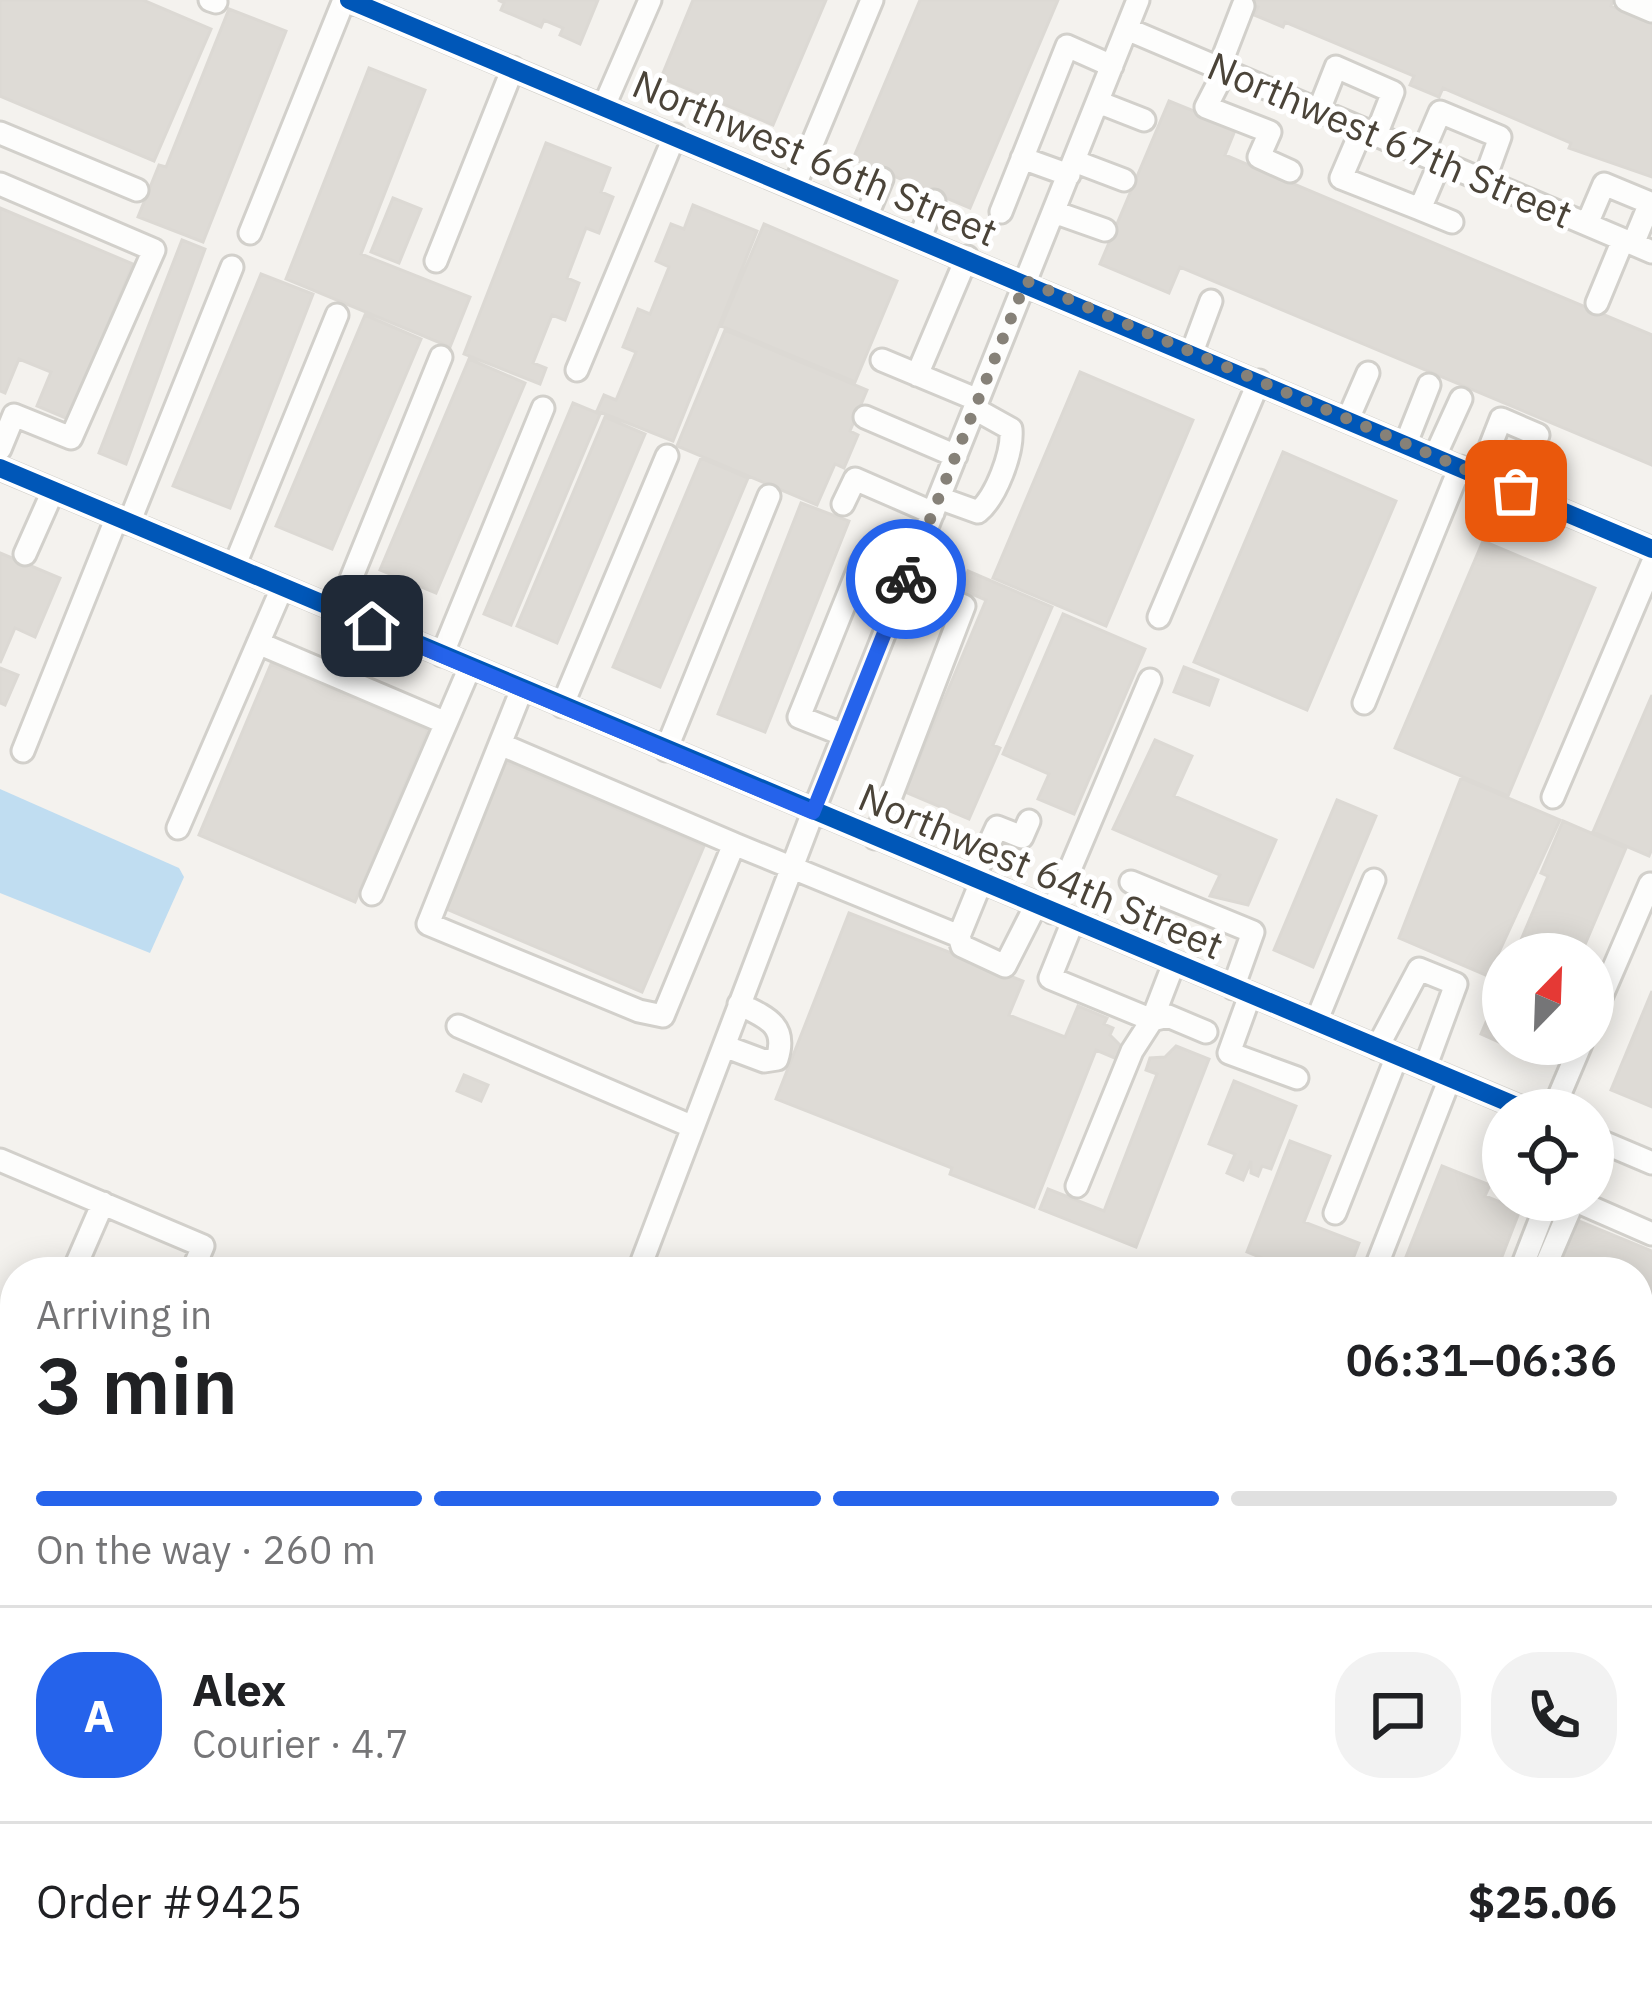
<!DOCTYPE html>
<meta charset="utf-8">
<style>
:root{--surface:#fff;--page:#f2f2f2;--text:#202124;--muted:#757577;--line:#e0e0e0;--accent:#2563eb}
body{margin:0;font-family:"IBM Plex Sans",sans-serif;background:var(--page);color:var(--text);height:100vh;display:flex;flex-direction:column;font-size:45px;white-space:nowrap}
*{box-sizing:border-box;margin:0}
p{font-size:39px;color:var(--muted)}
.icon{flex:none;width:66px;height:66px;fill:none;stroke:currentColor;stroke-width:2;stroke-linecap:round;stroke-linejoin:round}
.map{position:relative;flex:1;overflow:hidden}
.side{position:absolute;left:0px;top:1257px;width:1653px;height:744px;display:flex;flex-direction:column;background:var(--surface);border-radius:48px 48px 0 0;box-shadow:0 6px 30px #0003}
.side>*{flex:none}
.needle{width:78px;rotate:23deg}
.tools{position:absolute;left:1482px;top:933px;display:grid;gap:24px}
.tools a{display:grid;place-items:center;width:132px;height:132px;border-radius:50%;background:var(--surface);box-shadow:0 6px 30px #0003;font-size:60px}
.pin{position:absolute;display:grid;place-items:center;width:102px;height:102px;color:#fff;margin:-51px;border-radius:24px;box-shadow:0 6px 18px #0006}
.courier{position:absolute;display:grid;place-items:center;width:120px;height:120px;margin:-60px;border:9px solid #2563eb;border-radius:50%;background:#fff;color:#222;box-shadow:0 3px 15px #0007}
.head em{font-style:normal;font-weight:600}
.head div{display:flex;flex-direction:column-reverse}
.head{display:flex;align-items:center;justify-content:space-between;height:204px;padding:0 36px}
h1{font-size:78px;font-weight:600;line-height:90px}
.bar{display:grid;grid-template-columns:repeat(4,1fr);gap:18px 12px;align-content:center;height:144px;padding:0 36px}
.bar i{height:15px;border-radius:9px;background:var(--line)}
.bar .selected{background:var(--accent)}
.bar p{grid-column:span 4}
.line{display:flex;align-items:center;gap:30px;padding:0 36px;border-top:3px solid var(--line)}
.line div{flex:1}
.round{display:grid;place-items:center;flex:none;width:126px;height:126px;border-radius:48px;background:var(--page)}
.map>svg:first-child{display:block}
.water{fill:#c0ddf1}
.building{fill:#dedbd6;stroke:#dcd9d4;stroke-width:3}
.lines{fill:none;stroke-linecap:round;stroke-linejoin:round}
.minor-casing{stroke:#d2d0cb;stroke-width:27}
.minor{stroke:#fdfdfc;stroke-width:21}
.cycleway-casing{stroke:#fff;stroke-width:26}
.cycleway{stroke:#0057b8;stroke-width:18}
.done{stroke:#868178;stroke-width:12;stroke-dasharray:0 21.6}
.route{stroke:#2563eb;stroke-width:15}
.labels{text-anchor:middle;stroke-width:10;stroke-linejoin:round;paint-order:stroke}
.street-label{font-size:39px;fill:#4b4439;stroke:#fff}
</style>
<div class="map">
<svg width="1652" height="2001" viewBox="0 0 1652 2001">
<rect width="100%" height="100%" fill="#f4f2ee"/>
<path class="water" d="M0,789L179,868L184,877L150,953L0,893Z"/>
<path class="building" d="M0,0H143L211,29L154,161L0,96Z
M498,0H598L580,44L560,35L563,28L544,20L541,27L501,10L504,3Z
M693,0H826L773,125L661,78Z
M920,0H1058L970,208L853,159Z
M1240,0H1613L1611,6L1652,23V177L1569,148L1571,143L1443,88L1439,97L1410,85L1414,76L1285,22L1283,27L1254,15L1258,7Z
M229,9L286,31L203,242L138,217L159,165L166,167Z
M369,68L425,90L361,254L470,297L450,347L286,279Z
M1169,101L1236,128L1225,155L1652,335V465L1180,267L1169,293L1100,264Z
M546,143L610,168L601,192L613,197L599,233L586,228L567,278L579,283L565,320L552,315L533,363L546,368L540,384L464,354Z
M393,198L421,209L399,263L371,252Z
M693,205L757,231L673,441L597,411L604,395L616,400L636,352L623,347L638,309L650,314L669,267L656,261L671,224L684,229Z
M0,208L133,264L68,419L37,406L51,372L19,359L5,393L0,391Z
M764,224L897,281L855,382L721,326Z
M182,240L205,249L126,464L99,453Z
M261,274L313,294L230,508L173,486Z
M365,315L421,339L332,549L276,526Z
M725,330L867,390L850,431L858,435L844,468L835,464L817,505L677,446Z
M469,359L525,383L436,593L380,570Z
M1080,372L1193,420L1106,626L993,578Z
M573,403L600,414L511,625L484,614Z
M605,417L645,434L557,643L517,626Z
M1283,452L1396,501L1307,710L1194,662Z
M701,458L748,478L660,687L613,667Z
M801,503L849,521L765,732L718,714Z
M1483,541L1595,588L1508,796L1395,748Z
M0,553L60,578L35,637L15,628L0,663Z
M968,571L1052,607L993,745L1000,748L969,819L905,792L986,600L960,589Z
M1063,614L1145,649L1074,814L1038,799L1049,774L1003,754Z
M271,664L428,730L355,902L199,835Z
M1184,667L1218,680L1209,705L1174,692Z
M0,668L18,675L5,705L0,703Z
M1652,695V849L1649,856L1593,832Z
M1155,740L1192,756L1174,796L1276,840L1248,905L1210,896L1220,875L1113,829Z
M506,762L704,846L642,992L444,908Z
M1461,778L1560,820L1488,976L1399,938Z
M1337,800L1376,816L1313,967L1274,950Z
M1563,821L1626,848L1581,954H1515L1548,876L1541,873Z
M849,913L1023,981L1009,1015L1065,1037L1078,1006L1107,1018L1104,1024L1113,1028L1110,1035L1122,1047L1117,1059L1096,1050L1034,1207L950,1174L952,1168L776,1099Z
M1503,982V1044H1543L1537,1059L1481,1034Z
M1652,991V1107L1611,1090Z
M1176,1046L1209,1059L1136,1247L1040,1209L1048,1189L1104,1211L1157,1074L1146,1070L1150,1058L1165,1057Z
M464,1075L488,1085L481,1101L457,1091Z
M1234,1081L1296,1106L1271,1169L1262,1166L1258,1176L1251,1173V1161L1243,1180L1227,1173L1235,1154L1209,1144Z
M1290,1141L1330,1156L1304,1222L1359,1243L1348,1272H1262L1267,1260L1247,1252Z
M1442,1166L1490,1185L1485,1196L1520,1210L1496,1272H1400Z
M1574,1219L1652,1251V1362L1638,1356V1272H1552Z
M0,1654L15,1660L0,1706Z
M1638,1869L1652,1875V1950L1638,1985Z
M72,1986H166L181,1992L183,1986H214L208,2001H66Z
M432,1986H631L625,2001H426Z
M1217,1986H1238L1232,2001L1214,1993Z
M1503,1986H1638L1632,2001H1497Z"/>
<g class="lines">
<defs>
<path id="minor" d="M210,0L216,2
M349,0L1652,549
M1626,0L1652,11
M1127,29L1652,252
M1219,68L1243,6
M1225,70L1206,107L1270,132L1259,157L1290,171
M1098,102L1144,120
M604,106L650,0
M1319,110L1336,67L1393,92L1376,135
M1362,129L1341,178L1420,209
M0,133L137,190
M1422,154L1440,112L1500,137L1484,181
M1022,158L1069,175
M1074,161L1124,180
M1440,162L1420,209L1452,222
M0,184L154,250L71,438L14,415L0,449
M795,185L872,0
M1001,212L1067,46L1112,66
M1054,212L1105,230
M867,215L882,179
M1587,224L1604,184L1650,203L1633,244
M250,233L344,0
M920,238L934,201
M436,261L513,68
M1597,303L1623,240
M1192,352L1211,301
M882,360L978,400
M577,370L675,135
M917,375L967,257
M865,417L956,456
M1348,419L1368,373
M1406,443L1429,385
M1435,456L1461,399
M0,468L1526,1110
M1479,475L1501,419L1538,435L1517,491
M939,498L978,512C996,497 1013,453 1011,429L975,409
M843,504L855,479L933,513
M129,523L232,267
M25,554L53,491
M234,567L337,315
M338,611L441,357
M1159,617L1259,381
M258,643L446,723L470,667
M442,655L543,408
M522,689L428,924L639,1011L663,1016L734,844L959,936L981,882
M1364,703L1460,467
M562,706L667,456
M844,735L799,717L861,563L912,565
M500,744L734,844
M666,750L769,496
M23,751L117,517
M1553,797L1652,564
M178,828L282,588
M875,838L964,606L905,583
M973,879L997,827L1022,837L1029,821
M1131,882L1253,932L1233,988
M372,894L446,723
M1052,912L1150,680
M1073,921L1050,978L1152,1020L1174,963
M959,936L962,946L1005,966L1036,905
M1250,995L1229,1053L1297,1078
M1593,1016L1650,884
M1316,1022L1374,880
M458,1026L693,1127
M724,1046L764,1061L777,1059C788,1025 766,1017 739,1004
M1377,1048L1419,969L1456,984L1425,1068
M1553,1110L1581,1044
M1593,1138L1652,1163
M0,1160L203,1246L192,1272
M1077,1186L1132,1051L1152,1020L1168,1016L1206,1032
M1574,1200L1652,1234
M1335,1213L1397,1056
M73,1272L103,1203
M638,1272L813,812L1138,0
M1374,1272L1450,1078
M1520,1272L1548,1200
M1543,1272L1573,1202
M1638,1384L1652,1390
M0,1441L15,1405
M0,1638L15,1644
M0,1751L15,1703
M1638,1772L1652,1778
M0,1872L15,1878
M752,1986L787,2001
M222,2001L228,1986
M258,2001L264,1986
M343,2001L349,1986
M405,2001L412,1986
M679,2001L685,1986
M847,2001L854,1986
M982,2001L988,1986
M1054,2001L1060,1986"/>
</defs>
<use href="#minor" class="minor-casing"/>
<use href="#minor" class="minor"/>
<defs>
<path id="cycleway" d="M349,0L1652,549
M0,468L1526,1110"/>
</defs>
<use href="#cycleway" class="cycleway-casing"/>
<use href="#cycleway" class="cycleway"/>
</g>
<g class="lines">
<path class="done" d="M906,579L1026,281L1516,491"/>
<path class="route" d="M372,626L813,812L906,579"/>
</g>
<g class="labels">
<g class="street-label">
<text transform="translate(1390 140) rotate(23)" y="14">Northwest 67th Street</text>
<text transform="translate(815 158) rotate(23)" y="14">Northwest 66th Street</text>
<text transform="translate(1041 871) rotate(23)" y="14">Northwest 64th Street</text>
</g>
</g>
</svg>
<div class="tools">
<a><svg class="needle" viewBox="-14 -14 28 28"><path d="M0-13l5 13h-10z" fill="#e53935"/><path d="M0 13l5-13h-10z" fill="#757577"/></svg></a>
<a><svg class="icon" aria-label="locate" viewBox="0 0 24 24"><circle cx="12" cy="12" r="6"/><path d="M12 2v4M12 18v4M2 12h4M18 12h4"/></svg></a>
</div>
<div class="pin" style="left:1516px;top:491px;background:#ea580c"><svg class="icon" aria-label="bag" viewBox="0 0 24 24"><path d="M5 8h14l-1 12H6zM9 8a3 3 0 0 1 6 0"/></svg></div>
<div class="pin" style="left:372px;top:626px;background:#1f2937"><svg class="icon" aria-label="home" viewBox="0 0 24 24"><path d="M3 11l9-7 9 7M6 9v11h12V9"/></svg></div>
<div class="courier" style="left:906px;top:579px"><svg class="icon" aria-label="bike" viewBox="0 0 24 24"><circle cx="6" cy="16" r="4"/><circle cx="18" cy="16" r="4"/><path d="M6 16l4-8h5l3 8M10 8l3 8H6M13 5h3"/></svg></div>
<section class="side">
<div class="head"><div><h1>3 min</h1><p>Arriving in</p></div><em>06:31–06:36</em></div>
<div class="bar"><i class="selected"></i><i class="selected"></i><i class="selected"></i><i></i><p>On the way · 260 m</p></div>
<div class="line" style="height:216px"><b class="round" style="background:var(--accent);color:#fff">A</b><div><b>Alex</b><p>Courier · 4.7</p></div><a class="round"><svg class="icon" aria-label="chat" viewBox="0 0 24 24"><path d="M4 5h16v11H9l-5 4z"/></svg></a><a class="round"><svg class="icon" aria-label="phone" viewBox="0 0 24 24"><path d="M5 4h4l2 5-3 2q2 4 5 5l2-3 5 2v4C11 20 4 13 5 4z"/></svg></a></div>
<div class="line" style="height:156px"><div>Order #9425</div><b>$25.06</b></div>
</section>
</div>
